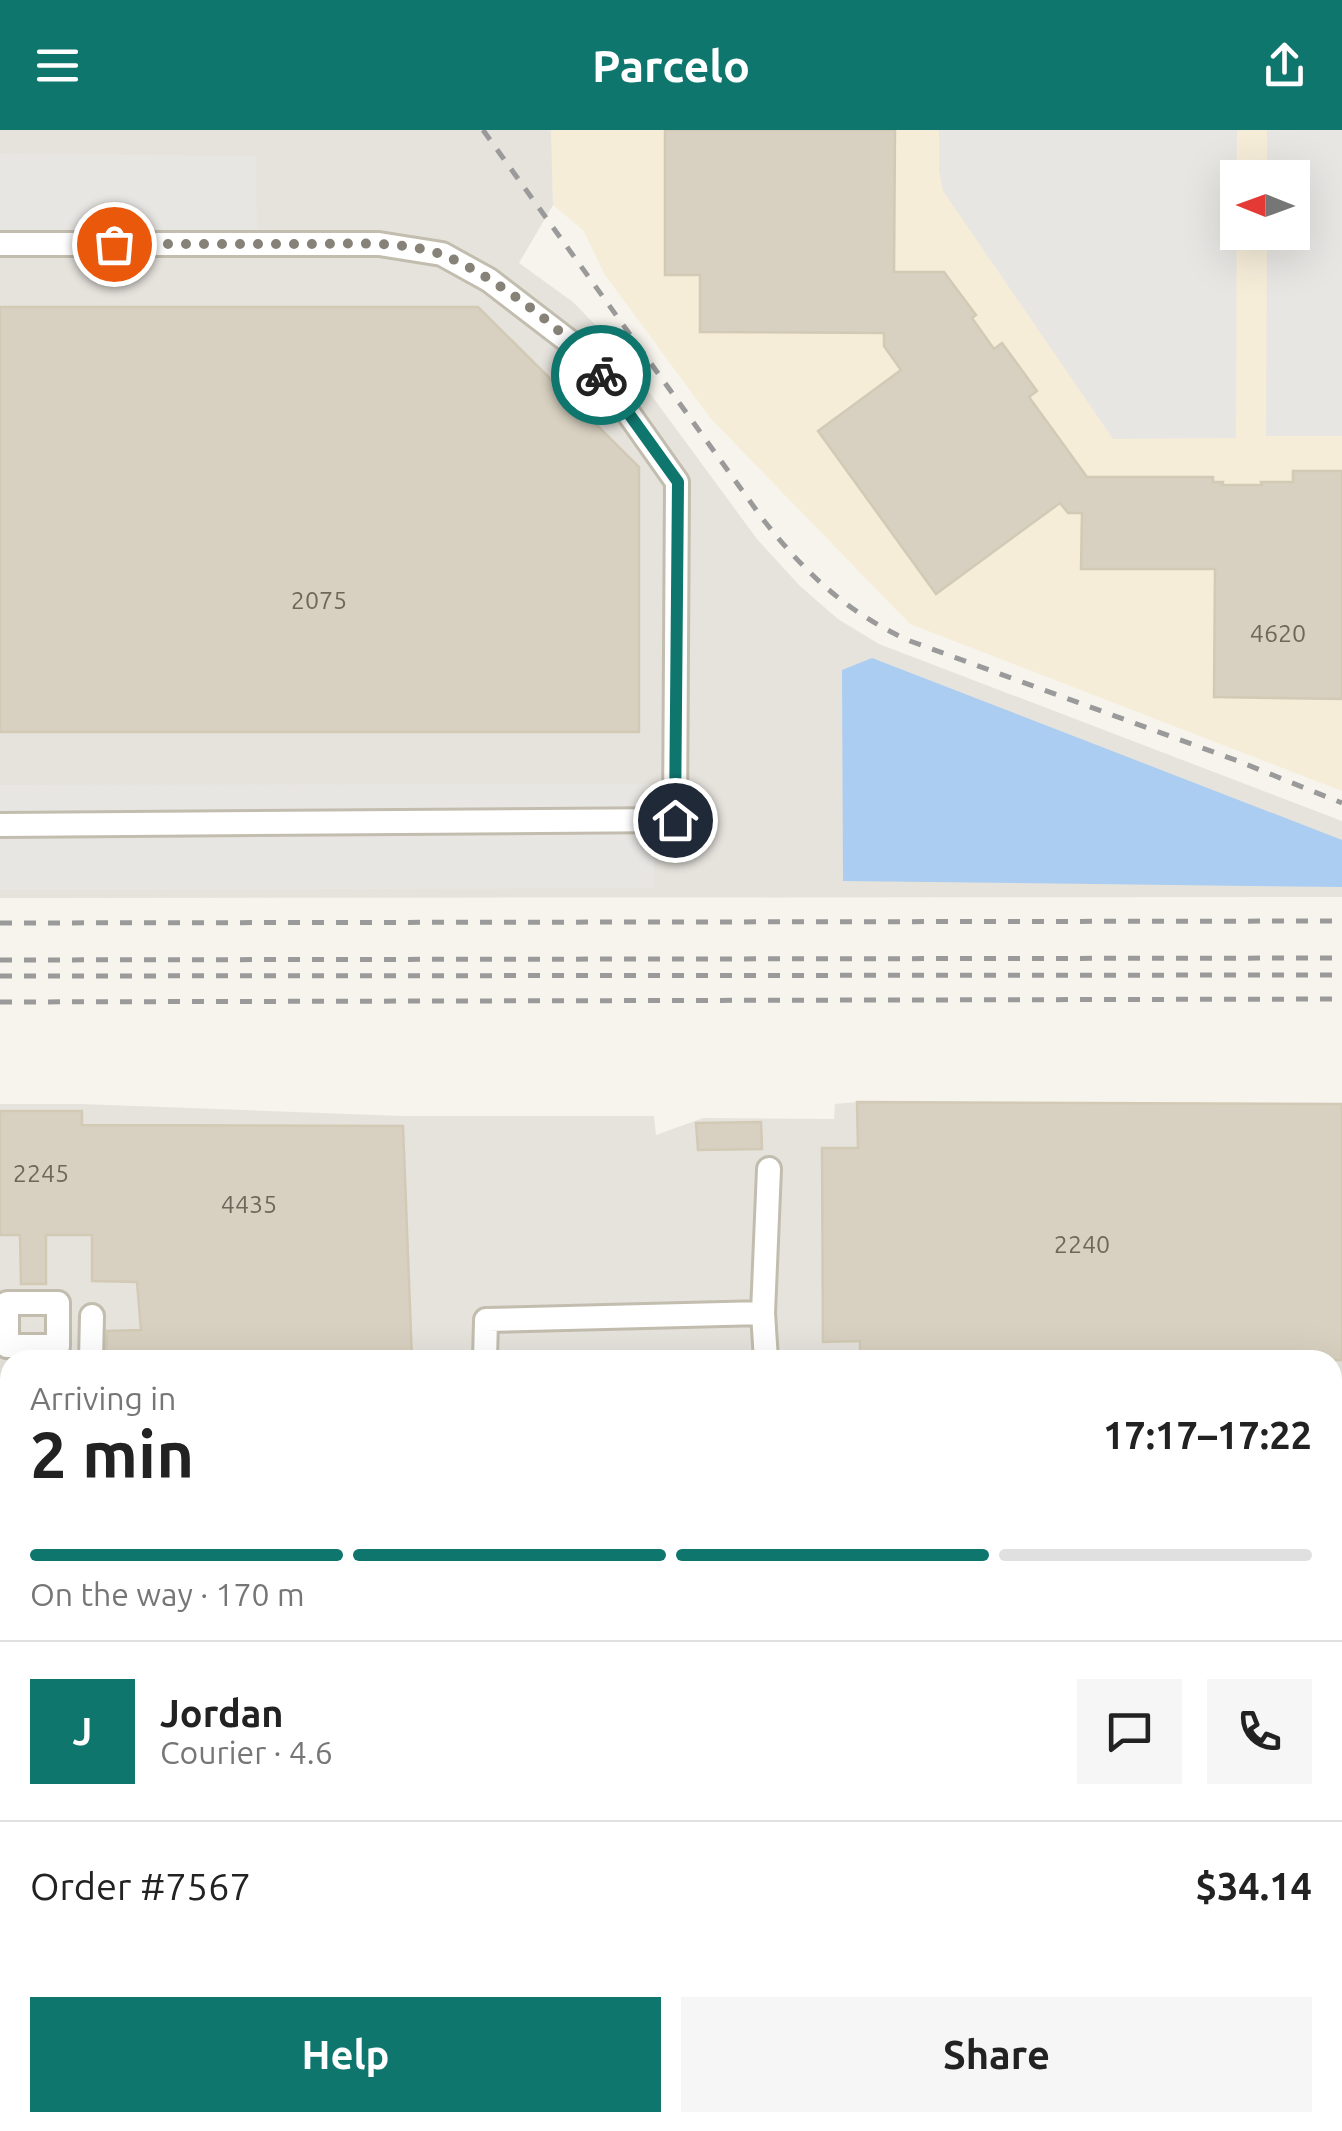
<!DOCTYPE html>
<meta charset="utf-8">
<style>
:root{--surface:#fff;--page:#f6f6f6;--text:#222;--muted:#767676;--line:#e0e0e0;--accent:#0f766e}
body{margin:0;font-family:Ubuntu,sans-serif;background:var(--page);color:var(--text);height:100vh;display:flex;flex-direction:column;font-size:38px;white-space:nowrap}
*{box-sizing:border-box;margin:0}
p{font-size:32px;color:var(--muted)}
.icon{flex:none;width:55px;height:55px;fill:none;stroke:currentColor;stroke-width:2;stroke-linecap:round;stroke-linejoin:round}
.map{position:relative;flex:1;overflow:hidden}
.details{position:absolute;left:0px;top:1220px;width:1342px;height:782px;display:flex;flex-direction:column;background:var(--surface);border-radius:30px 30px 0 0;box-shadow:0 10px 40px #0002}
.details>*{flex:none}
.needle{width:65px;rotate:271deg}
.buttons{position:absolute;left:1220px;top:30px;display:grid;gap:20px}
.buttons a{display:grid;place-items:center;width:90px;height:90px;border-radius:0px;background:var(--surface);box-shadow:0 10px 40px #0002;font-size:50px}
.pin{position:absolute;display:grid;place-items:center;width:85px;height:85px;color:#fff;margin:-42px;border:5px solid #fff;border-radius:50%;box-shadow:0 2px 10px #0007}
.courier{position:absolute;display:grid;place-items:center;width:100px;height:100px;margin:-50px;border:8px solid #0f766e;border-radius:50%;background:#fff;color:#222;box-shadow:0 2px 12px #0007}
.head em{font-style:normal;font-weight:600}
.head div{display:flex;flex-direction:column-reverse}
.head{display:flex;align-items:center;justify-content:space-between;height:170px;padding:0 30px}
h1{font-size:65px;font-weight:600;line-height:75px}
.bar{display:grid;grid-template-columns:repeat(4,1fr);gap:15px 10px;align-content:center;height:120px;padding:0 30px}
.bar i{height:12px;border-radius:8px;background:var(--line)}
.bar .current{background:var(--accent)}
.bar p{grid-column:span 4}
.line{display:flex;align-items:center;gap:25px;padding:0 30px;border-top:2px solid var(--line)}
.line div{flex:1}
.round{display:grid;place-items:center;flex:none;width:105px;height:105px;border-radius:0px;background:var(--page)}
.action{display:flex;gap:20px;margin-top:auto;padding:20px 30px}
.action a{flex:1;height:115px;border-radius:0px;background:var(--accent);color:#fff;font-size:40px;font-weight:600;line-height:115px;text-align:center}
.action a+a{background:var(--page);color:var(--text)}
header{display:flex;justify-content:space-between;align-items:center;height:130px;padding:0 30px;background:var(--accent);color:#fff;font-size:45px;font-weight:600}
.map>svg:first-child{display:block}
.commercial{fill:#f6edd9;fill-rule:evenodd}
.industrial{fill:#e6e3dd}
.green{fill:#cde9b6}
.parking{fill:#e8e6e3}
.water{fill:#aacdf1}
.building{fill:#d8d1c1;stroke:#d2cab5;stroke-width:2.5}
.lines{fill:none;stroke-linecap:round;stroke-linejoin:round}
.minor-casing{stroke:#c2bdae;stroke-width:28}
.major-casing{stroke:#e4cb6c;stroke-width:32}
.minor{stroke:#fff;stroke-width:22}
.major{stroke:#fdeb9e;stroke-width:28}
.rail{stroke:#9a9a9a;stroke-width:5;stroke-dasharray:12 12;stroke-linecap:butt}
.done{stroke:#878278;stroke-width:10;stroke-dasharray:0 18}
.route{stroke:#0f766e;stroke-width:12}
.labels{text-anchor:middle;stroke-width:9;stroke-linejoin:round;paint-order:stroke}
.number-label{font-size:25px;fill:#6e685b}
</style>
<header><svg class="icon" aria-label="menu" viewBox="0 0 24 24"><path d="M4 6h16M4 12h16M4 18h16"/></svg>Parcelo<svg class="icon" aria-label="share" viewBox="0 0 24 24"><path d="M12 15V3M7 8l5-5 5 5M5 13v7h14v-7"/></svg></header>
<div class="map">
<svg width="1342" height="2001" viewBox="0 0 1342 2001">
<rect width="100%" height="100%" fill="#f6f4ec"/>
<path class="commercial" d="M551,0H1342V661L910,494L711,289L605,145L583,100L553,75ZM1238,48H1292V102H1238Z
M1080,1997L1335,1999V2001H1080Z"/>
<path class="industrial" d="M0,0H551L553,75L519,133L573,172L613,213L757,409L800,456L838,489L879,514L1342,691V767L0,768Z
M857,972L1342,974V1482H1332V1230H10V1827H0V974H82L403,986H654L656,1005L703,988L834,989L835,974Z"/>
<path class="green" d="M0,1864H10V1946H0Z
M1332,1867H1342V1946H1333Z"/>
<path class="parking" d="M939,0H1237L1236,308L1113,309L943,61L939,41Z
M1267,0H1342V306H1266L1267,103L1292,102V48L1267,47Z
M0,24L256,26L257,122L0,125Z
M654,654V758L0,760V655Z
M1333,1513H1342V1799H1332Z"/>
<path class="water" d="M872,528L1342,710V757L843,751L842,540Z"/>
<path class="building" d="M665,0H895L894,142H944L976,185L972,188L994,219L1002,213L1037,261L1029,267L1087,347H1213V352H1223L1222,355H1262L1261,352H1293V341H1342V569L1214,567L1215,439H1081L1082,383H1068L1060,373L936,464L818,301L901,240L884,216V203L700,202V145H665Z
M0,177H478L639,337V602H0Z
M857,972L1342,974V1230H860V1211L823,1212L822,1018H858Z
M0,981H82V995L403,996L412,1230H106L107,1201L141,1200L137,1152L92,1151V1105H46V1154H21L20,1105H0Z
M761,992L762,1019L698,1020L696,993Z"/>
<g class="lines">
<defs>
<path id="minor" d="M0,114H379L442,124L489,150L588,226L677,352L675,690L0,695
M7,1173H58V1216H7Z
M91,1230L92,1186
M485,1230L486,1190L763,1183
M766,1230L763,1183L769,1039
M0,1308L10,1292
M0,1409H10
M1332,1410H1342
M1332,1843H1342
M0,1845H10
M683,1992V2001
M924,1992V2001
M505,2001L506,1992
M788,2001V1992
M1069,2001V1992"/>
<path id="major" d="M1332,1976H1342
M0,1979H10"/>
</defs>
<use href="#minor" class="minor-casing"/>
<use href="#major" class="major-casing"/>
<use href="#minor" class="minor"/>
<use href="#major" class="major"/>
<path class="rail" d="M483,0L762,388C804,442 847,483 910,511L1238,631L1342,673
M0,793L1342,791
M0,830L1342,828
M0,846L1342,845
M0,872L1342,869"/>
</g>
<g class="lines">
<path class="done" d="M114,114C178,114 242,114 306,114C348,114 403,110 443,125C490,143 573,205 601,245"/>
<path class="route" d="M601,245L678,352L675,690"/>
</g>
<g class="labels">
<g class="number-label">
<text x="319" y="479">2075</text>
<text x="1278" y="512">4620</text>
<text x="41" y="1052">2245</text>
<text x="249" y="1083">4435</text>
<text x="1082" y="1123">2240</text>
</g>
</g>
</svg>
<div class="buttons">
<a><svg class="needle" viewBox="-14 -14 28 28"><path d="M0-13l5 13h-10z" fill="#e53935"/><path d="M0 13l5-13h-10z" fill="#767676"/></svg></a>
</div>
<div class="pin" style="left:114px;top:114px;background:#ea580c"><svg class="icon" aria-label="bag" viewBox="0 0 24 24"><path d="M5 8h14l-1 12H6zM9 8a3 3 0 0 1 6 0"/></svg></div>
<div class="pin" style="left:675px;top:690px;background:#1f2937"><svg class="icon" aria-label="home" viewBox="0 0 24 24"><path d="M3 11l9-7 9 7M6 9v11h12V9"/></svg></div>
<div class="courier" style="left:601px;top:245px"><svg class="icon" aria-label="bike" viewBox="0 0 24 24"><circle cx="6" cy="16" r="4"/><circle cx="18" cy="16" r="4"/><path d="M6 16l4-8h5l3 8M10 8l3 8H6M13 5h3"/></svg></div>
<section class="details">
<div class="head"><div><h1>2 min</h1><p>Arriving in</p></div><em>17:17–17:22</em></div>
<div class="bar"><i class="current"></i><i class="current"></i><i class="current"></i><i></i><p>On the way · 170 m</p></div>
<div class="line" style="height:180px"><b class="round" style="background:var(--accent);color:#fff">J</b><div><b>Jordan</b><p>Courier · 4.6</p></div><a class="round"><svg class="icon" aria-label="chat" viewBox="0 0 24 24"><path d="M4 5h16v11H9l-5 4z"/></svg></a><a class="round"><svg class="icon" aria-label="phone" viewBox="0 0 24 24"><path d="M5 4h4l2 5-3 2q2 4 5 5l2-3 5 2v4C11 20 4 13 5 4z"/></svg></a></div>
<div class="line" style="height:130px"><div>Order #7567</div><b>$34.14</b></div>
<div class="action"><a>Help</a><a>Share</a></div>
</section>
</div>
